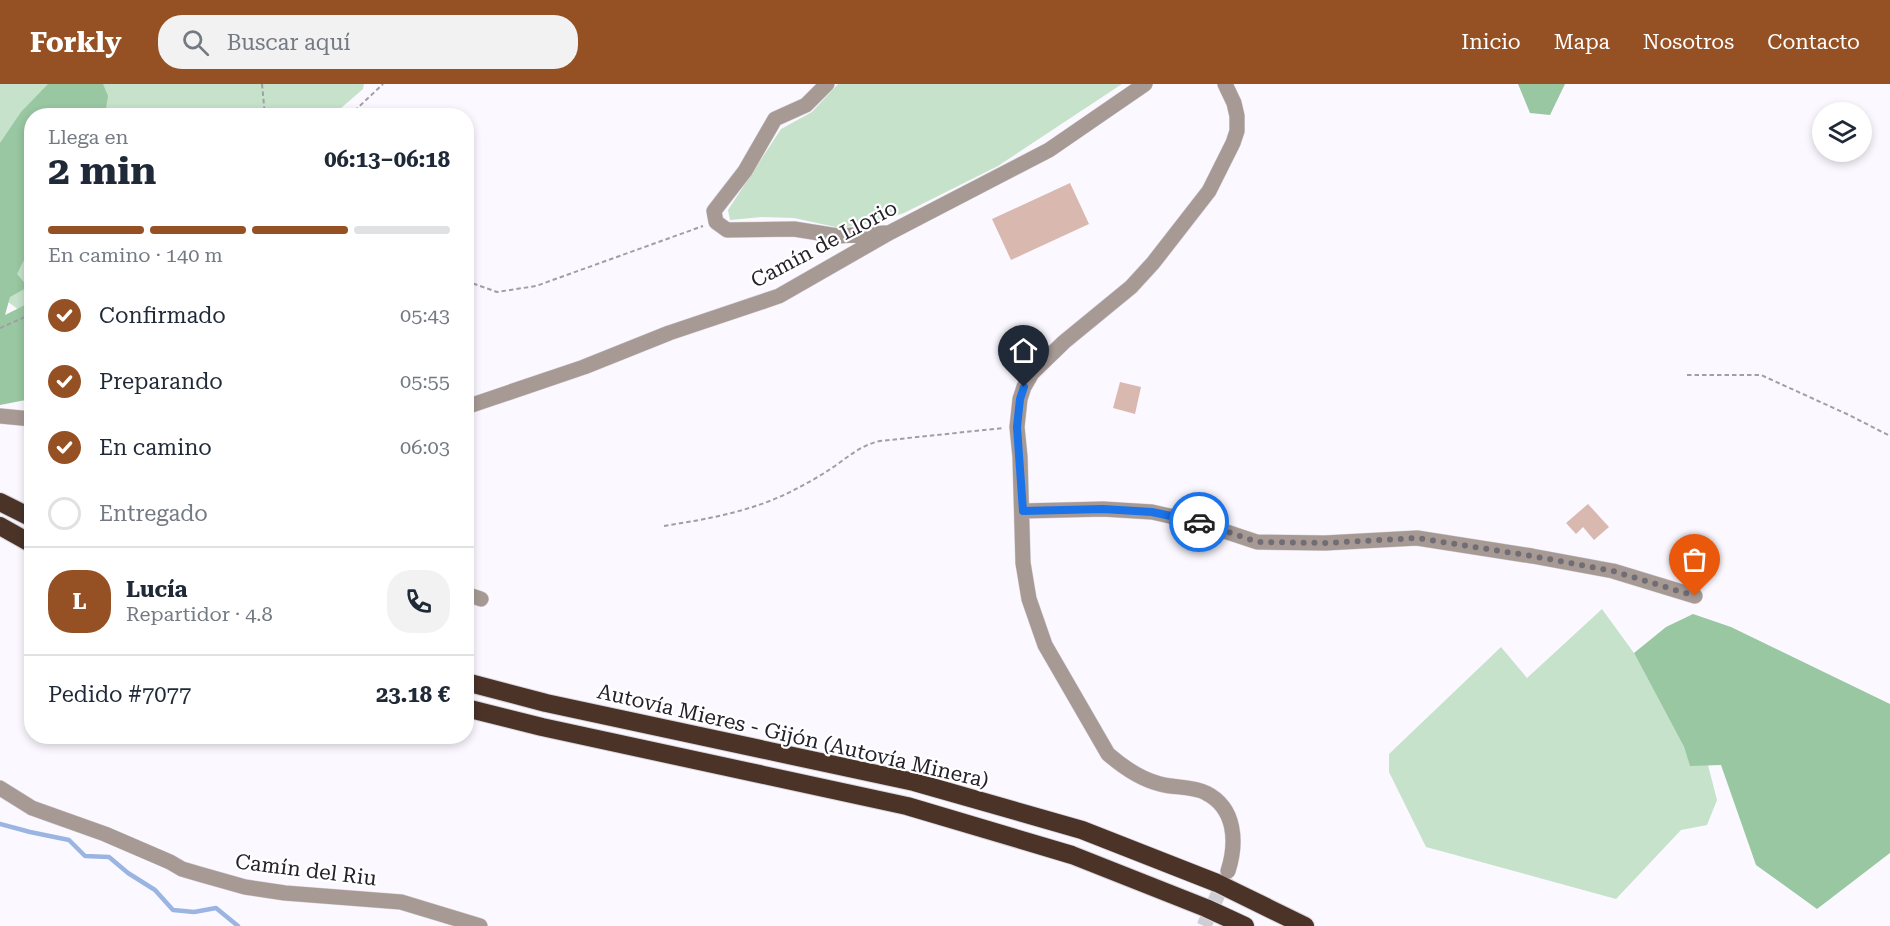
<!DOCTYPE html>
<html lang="es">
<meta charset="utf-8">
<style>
:root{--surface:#fff;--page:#f2f2f3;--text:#1f2937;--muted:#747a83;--line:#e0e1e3;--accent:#955123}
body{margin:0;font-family:"Roboto Serif",serif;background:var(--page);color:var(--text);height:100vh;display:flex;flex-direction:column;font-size:22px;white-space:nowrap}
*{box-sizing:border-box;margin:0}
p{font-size:20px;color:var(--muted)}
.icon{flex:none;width:33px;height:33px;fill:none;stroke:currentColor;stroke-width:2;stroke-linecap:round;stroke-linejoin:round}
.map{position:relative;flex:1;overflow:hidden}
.side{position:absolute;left:24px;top:24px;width:450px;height:636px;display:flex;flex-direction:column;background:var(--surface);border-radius:24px;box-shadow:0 3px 9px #0003}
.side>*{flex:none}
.buttons{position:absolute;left:1812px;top:18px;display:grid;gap:12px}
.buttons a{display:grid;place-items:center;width:60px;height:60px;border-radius:50%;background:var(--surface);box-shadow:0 3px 9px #0003;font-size:30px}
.pin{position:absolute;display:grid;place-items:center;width:51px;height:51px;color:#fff;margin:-62px -26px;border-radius:50% 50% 50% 0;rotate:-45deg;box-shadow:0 0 6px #0007}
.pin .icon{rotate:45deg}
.courier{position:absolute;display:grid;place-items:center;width:60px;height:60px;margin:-30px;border:4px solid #1a73e8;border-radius:50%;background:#fff;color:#222;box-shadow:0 2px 8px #0007}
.overview em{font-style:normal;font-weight:700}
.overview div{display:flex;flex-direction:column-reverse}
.overview{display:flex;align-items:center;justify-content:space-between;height:102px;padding:0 24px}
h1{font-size:39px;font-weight:700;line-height:45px}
.bar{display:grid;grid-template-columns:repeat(4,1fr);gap:9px 6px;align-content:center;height:72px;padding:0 24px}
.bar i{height:8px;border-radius:4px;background:var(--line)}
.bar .active{background:var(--accent)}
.bar p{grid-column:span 4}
.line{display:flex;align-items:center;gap:15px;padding:0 24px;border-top:2px solid var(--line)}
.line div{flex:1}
.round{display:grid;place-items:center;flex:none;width:63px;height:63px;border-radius:24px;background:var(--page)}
ol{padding:0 24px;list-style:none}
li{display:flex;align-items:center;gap:18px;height:66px}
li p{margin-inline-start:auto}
li .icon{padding:6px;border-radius:50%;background:var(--accent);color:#fff;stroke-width:4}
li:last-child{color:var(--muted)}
li i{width:33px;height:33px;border:3px solid var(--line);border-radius:50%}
header{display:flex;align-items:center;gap:36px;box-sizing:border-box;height:84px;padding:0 30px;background:var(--accent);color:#fff}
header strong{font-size:28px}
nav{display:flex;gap:33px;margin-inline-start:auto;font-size:21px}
.search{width:420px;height:54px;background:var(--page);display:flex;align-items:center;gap:15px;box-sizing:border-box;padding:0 21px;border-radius:24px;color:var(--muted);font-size:22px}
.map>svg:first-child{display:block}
.green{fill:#c6e2cb}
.forest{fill:#99c7a2}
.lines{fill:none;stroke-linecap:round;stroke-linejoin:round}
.stream{stroke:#9bb5e2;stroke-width:4.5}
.building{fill:#d9b8b0}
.minor-tunnel{stroke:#d0ced5;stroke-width:15;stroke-dasharray:15 8;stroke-linecap:butt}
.minor-casing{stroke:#d9d6dd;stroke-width:16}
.motorway-casing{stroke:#d9d6dd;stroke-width:20}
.path{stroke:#a19ea6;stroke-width:2;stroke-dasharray:4.5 3;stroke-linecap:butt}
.minor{stroke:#a79a95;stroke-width:15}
.motorway{stroke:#4b3328;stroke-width:18}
.done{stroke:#706d75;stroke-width:6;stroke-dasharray:0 10.8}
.route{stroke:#1a73e8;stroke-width:8}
.labels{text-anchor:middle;stroke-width:4.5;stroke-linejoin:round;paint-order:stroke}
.street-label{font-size:21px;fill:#25212b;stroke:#fff}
</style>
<header>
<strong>Forkly</strong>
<div class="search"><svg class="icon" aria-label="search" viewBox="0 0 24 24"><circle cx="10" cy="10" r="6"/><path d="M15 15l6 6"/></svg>Buscar aquí</div>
<nav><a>Inicio</a><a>Mapa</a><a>Nosotros</a><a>Contacto</a></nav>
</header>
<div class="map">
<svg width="1890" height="842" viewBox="0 0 1890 842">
<rect width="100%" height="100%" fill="#fbf9ff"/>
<path class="green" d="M0,0H364L363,5L333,31L32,32L31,219L19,226L0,212Z
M838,0H1122L998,82L904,129L873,139L840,144L794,134L762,133L730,136L728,126L781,45L812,28Z
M1602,525L1634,569L1684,663L1690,681H1708L1717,716L1707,741L1681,746L1616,815L1426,763L1389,688V670L1501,563L1527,594Z"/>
<path class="forest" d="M48,0H103L108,12L105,31L32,32L31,162L17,190L28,203L10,213L5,231L31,218V315L0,321V59L21,28Z
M1518,0H1565L1550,31L1530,29Z
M1693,530L1731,543L1890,620V769L1817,825L1756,781L1721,681L1690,682L1684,663L1634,569L1666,543Z"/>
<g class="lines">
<path class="stream" d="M0,740L30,748L69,756L85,772L109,773L128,789L155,806L173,826L194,828L216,824L238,842"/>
</g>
<path class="building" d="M1070,99L1089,140L1011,176L992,135Z
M1120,298L1141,303L1135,330L1113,324Z
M1588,420L1609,443L1594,456L1583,443L1576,450L1566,439Z"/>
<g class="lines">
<path class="minor-tunnel" d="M1204,842L1226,792"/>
<defs>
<path id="minor" d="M827,0L806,21L775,35L745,87L714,127L716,138L727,146L794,145L838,152L885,149
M1225,0L1234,19L1237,32V47L1233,59L1209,107L1153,179L1131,203L1064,258L1032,289L1024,303L1020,315L1017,343L1020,373L1023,479L1029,515L1045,561L1108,670C1123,683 1140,695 1160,700C1174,704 1193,702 1206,709C1236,724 1237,759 1228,787
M466,323L584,283L669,249L779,212L889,149L1049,66L1145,0
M0,332L32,335
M1023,427L1103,425L1152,428L1200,439L1257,458L1325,459L1417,454L1532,472L1613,487L1695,512
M466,510L481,515
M0,704L32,724L105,750L170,778L182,785L199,790L245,803L285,809L401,818L480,842"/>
<path id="motorway" d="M0,418L32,434
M0,442L32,460
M466,598L546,619L914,698L1082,746L1217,799L1305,842
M466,624L542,643L907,722L1072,771L1206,824L1245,842"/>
</defs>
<use href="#minor" class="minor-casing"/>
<use href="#motorway" class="motorway-casing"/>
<path class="path" d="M262,0L265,32
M349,32L383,0
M466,197L497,208L536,202L703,142
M0,244L32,230
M1687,291H1761L1849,331L1890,352
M664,442C708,435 753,427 792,407C806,400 820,392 832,384C848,373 861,361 880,357L1003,344"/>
<use href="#minor" class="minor"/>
<use href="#motorway" class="motorway"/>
</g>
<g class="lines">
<path class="done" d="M1199,438L1257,458L1325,459L1417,454L1532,472L1613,487L1695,512"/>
<path class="route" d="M1024,303L1020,315L1017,343L1023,427L1103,425L1152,428L1199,438"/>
</g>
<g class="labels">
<g class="street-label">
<text transform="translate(824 160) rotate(-28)" y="7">Camín de Llorio</text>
<text transform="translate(793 652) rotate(13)" y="7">Autovía Mieres - Gijón (Autovía Minera)</text>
<text transform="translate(306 786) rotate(7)" y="7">Camín del Riu</text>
</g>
</g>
</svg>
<div class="buttons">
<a><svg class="icon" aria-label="layers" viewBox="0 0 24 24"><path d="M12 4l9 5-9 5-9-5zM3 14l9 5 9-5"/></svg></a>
</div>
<div class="pin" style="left:1695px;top:512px;background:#ea580c"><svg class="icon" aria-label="bag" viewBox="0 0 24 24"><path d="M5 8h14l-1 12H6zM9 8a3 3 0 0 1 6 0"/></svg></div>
<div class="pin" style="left:1024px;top:303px;background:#1f2937"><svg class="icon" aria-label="home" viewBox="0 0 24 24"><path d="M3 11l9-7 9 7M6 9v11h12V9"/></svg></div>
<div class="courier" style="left:1199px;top:438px"><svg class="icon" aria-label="car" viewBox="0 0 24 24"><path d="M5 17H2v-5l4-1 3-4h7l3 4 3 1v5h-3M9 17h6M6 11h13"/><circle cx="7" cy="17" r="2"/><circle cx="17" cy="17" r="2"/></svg></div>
<section class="side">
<div class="overview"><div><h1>2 min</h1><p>Llega en</p></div><em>06:13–06:18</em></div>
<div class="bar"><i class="active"></i><i class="active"></i><i class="active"></i><i></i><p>En camino · 140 m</p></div>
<ol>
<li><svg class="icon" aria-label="check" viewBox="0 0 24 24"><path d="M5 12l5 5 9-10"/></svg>Confirmado<p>05:43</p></li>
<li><svg class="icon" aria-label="check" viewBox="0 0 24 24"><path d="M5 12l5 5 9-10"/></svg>Preparando<p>05:55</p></li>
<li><svg class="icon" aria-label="check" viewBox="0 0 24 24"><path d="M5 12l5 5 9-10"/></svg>En camino<p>06:03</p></li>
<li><i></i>Entregado</li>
</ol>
<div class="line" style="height:108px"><b class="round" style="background:var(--accent);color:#fff">L</b><div><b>Lucía</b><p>Repartidor · 4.8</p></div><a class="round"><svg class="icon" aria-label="phone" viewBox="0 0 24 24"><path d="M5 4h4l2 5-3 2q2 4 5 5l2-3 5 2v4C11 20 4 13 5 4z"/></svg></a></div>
<div class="line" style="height:78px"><div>Pedido #7077</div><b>23.18 €</b></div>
</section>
</div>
